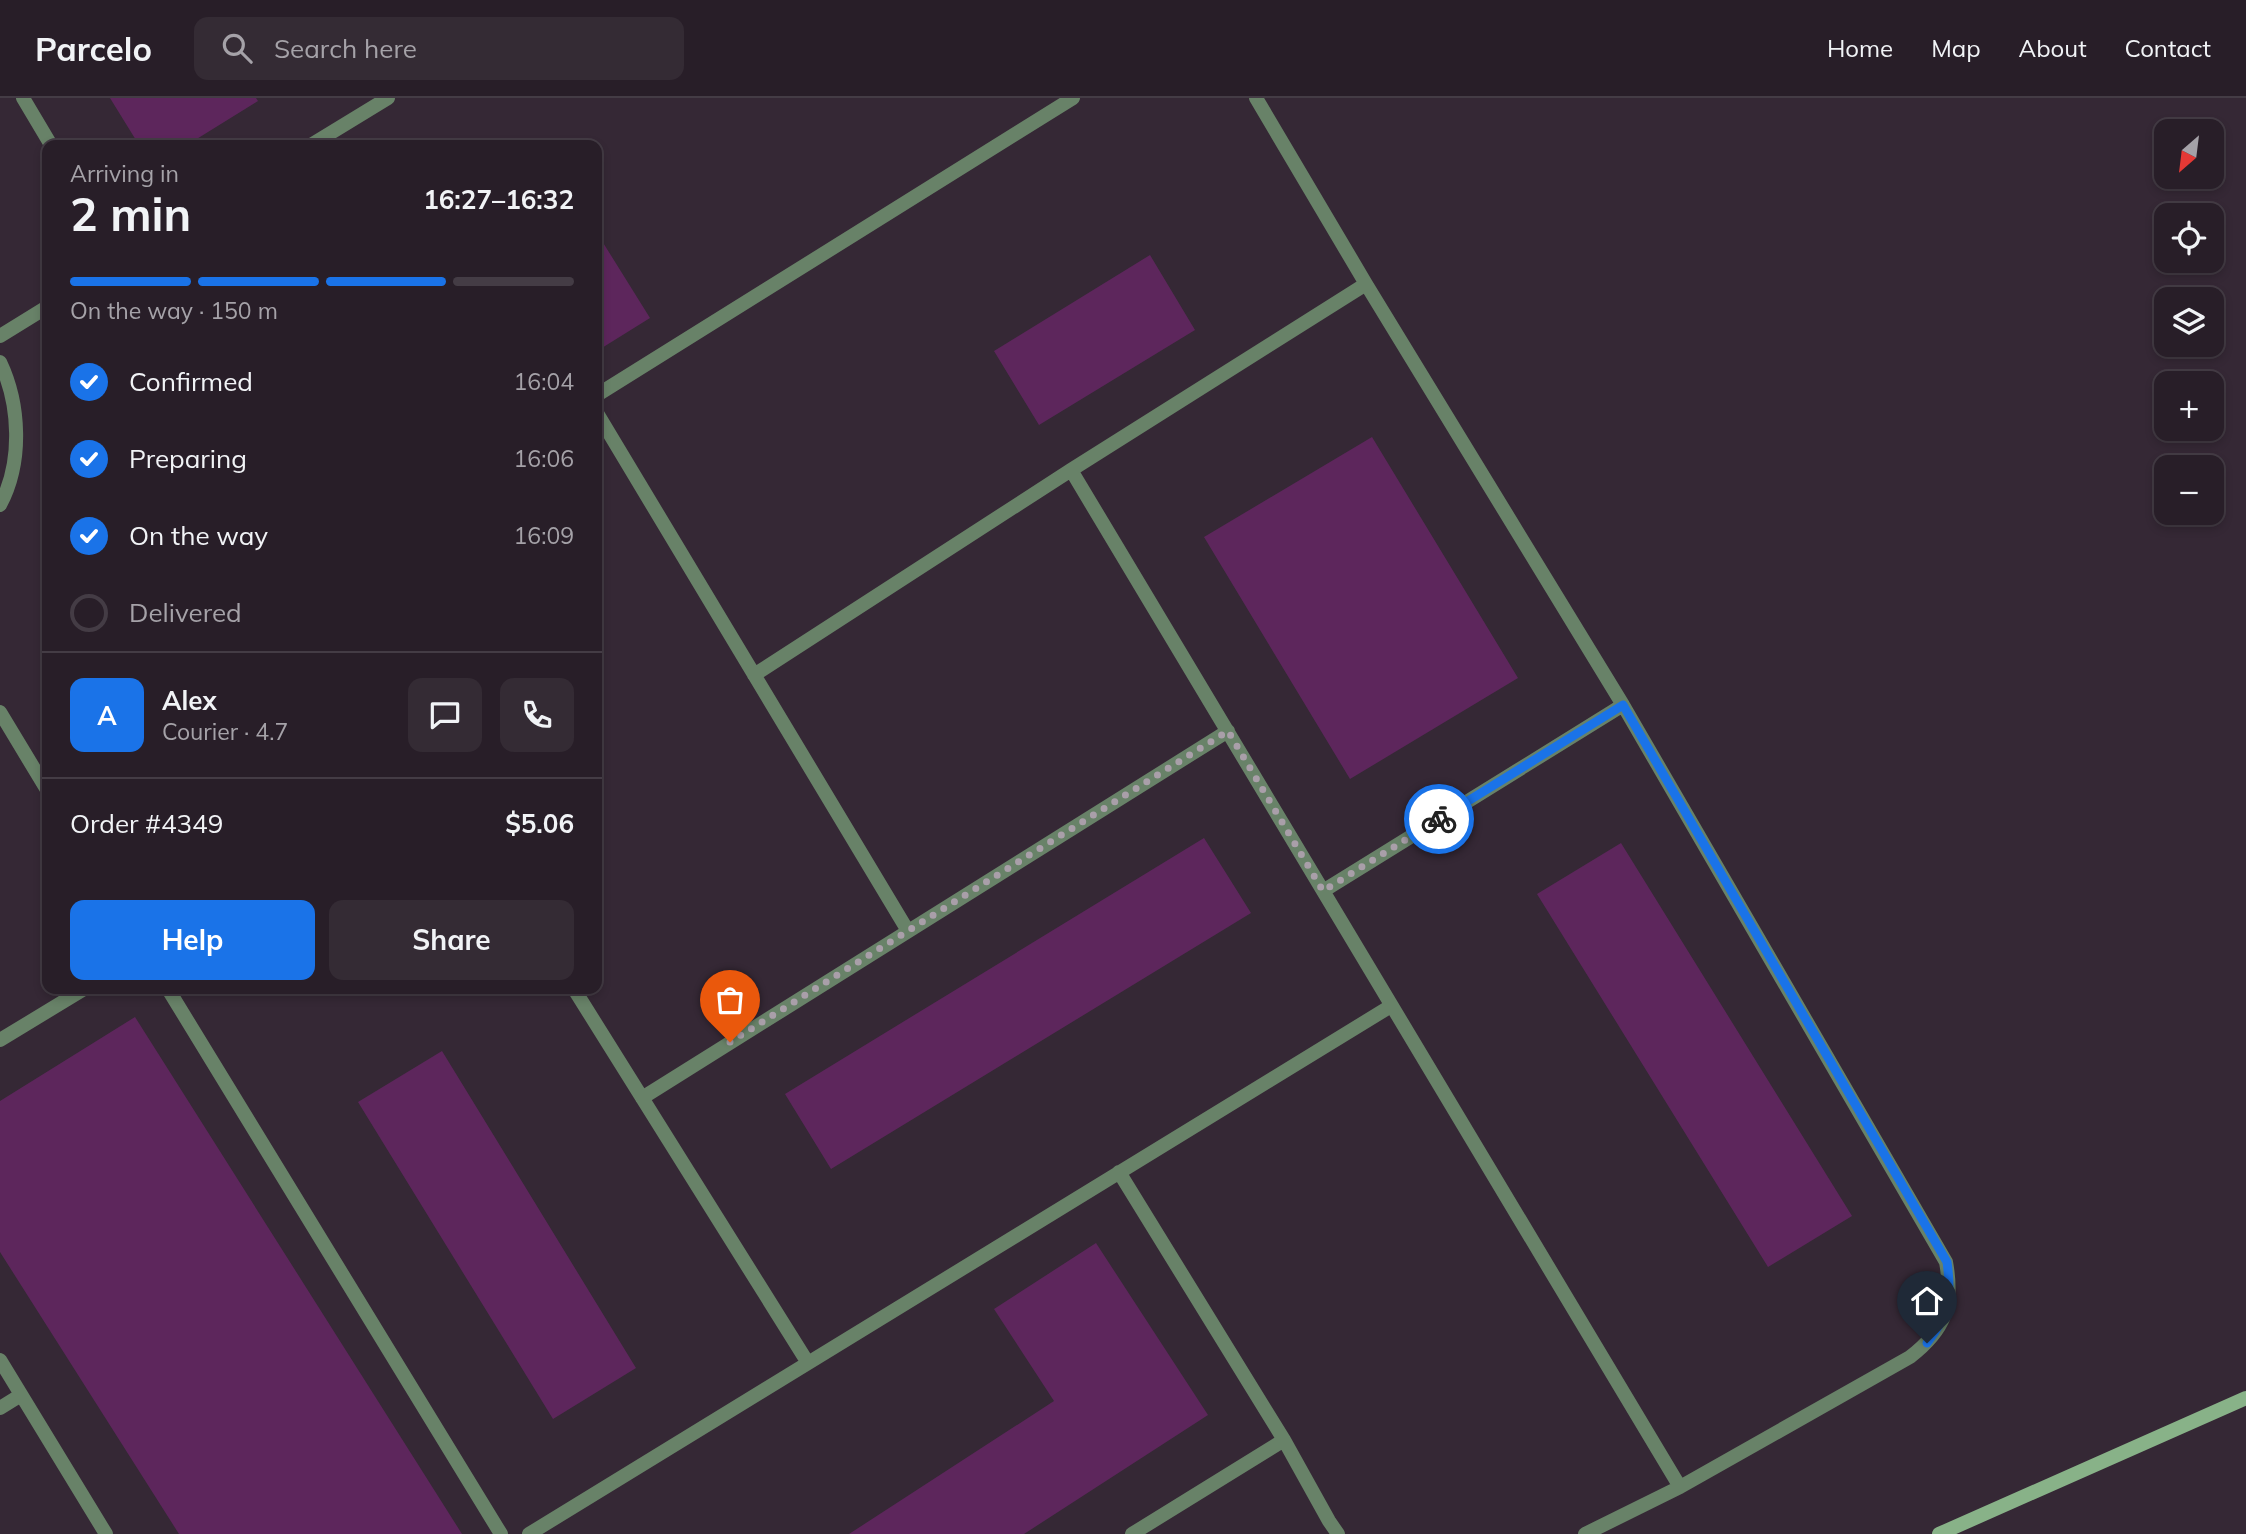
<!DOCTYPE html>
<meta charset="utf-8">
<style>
:root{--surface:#281e28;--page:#342b34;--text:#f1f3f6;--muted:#a5a2a8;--line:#443c45;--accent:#1a73e8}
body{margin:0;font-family:Mulish,sans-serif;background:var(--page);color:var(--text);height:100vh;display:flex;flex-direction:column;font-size:26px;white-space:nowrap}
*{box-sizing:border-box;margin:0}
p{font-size:23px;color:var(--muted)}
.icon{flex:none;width:38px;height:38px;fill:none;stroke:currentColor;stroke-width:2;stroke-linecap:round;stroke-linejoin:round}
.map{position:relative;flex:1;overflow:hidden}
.details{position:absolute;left:42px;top:42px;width:560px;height:854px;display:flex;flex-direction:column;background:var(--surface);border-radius:14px;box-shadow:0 4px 10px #0003,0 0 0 2px var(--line)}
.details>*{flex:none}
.needle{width:46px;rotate:208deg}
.fabs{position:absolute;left:2154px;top:21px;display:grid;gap:14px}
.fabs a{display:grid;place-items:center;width:70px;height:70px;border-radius:14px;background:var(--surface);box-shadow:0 4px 10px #0003,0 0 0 2px var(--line);font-size:35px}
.pin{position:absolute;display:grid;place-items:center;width:60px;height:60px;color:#fff;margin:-72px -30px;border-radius:50% 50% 50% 0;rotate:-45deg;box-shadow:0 0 7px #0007}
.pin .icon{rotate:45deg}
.courier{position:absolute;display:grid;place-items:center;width:70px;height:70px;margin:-35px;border:5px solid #1a73e8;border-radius:50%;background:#fff;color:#222;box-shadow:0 2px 9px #0007}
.overview em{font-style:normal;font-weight:700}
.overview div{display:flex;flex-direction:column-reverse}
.overview{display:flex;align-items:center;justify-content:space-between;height:119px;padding:0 28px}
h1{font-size:46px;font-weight:700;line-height:52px}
.bar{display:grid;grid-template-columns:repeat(4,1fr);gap:10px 7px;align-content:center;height:84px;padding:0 28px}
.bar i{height:9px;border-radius:5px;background:var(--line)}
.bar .active{background:var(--accent)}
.bar p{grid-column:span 4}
.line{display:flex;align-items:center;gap:18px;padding:0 28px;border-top:2px solid var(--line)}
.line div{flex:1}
.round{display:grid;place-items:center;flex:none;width:74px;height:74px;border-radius:14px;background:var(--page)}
ol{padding:0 28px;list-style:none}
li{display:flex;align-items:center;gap:21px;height:77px}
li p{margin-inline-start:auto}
li .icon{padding:7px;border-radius:50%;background:var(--accent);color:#fff;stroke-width:4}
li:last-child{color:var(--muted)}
li i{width:38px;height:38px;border:4px solid var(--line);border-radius:50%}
.button{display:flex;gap:14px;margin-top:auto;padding:14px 28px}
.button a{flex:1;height:80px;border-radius:14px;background:var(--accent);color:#fff;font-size:28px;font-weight:700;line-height:80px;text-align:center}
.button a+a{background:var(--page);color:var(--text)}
header{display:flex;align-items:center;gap:42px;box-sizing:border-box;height:98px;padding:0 35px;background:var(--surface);border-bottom:2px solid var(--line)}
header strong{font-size:33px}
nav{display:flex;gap:38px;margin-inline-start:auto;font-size:24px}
.search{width:490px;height:63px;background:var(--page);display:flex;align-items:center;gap:18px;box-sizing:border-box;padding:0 24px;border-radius:14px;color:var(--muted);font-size:26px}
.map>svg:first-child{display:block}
.building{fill:#5d265c}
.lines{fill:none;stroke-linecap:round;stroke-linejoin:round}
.street{stroke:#688268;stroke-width:14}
.secondary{stroke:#88b288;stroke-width:14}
.done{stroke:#a99fa9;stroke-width:7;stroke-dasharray:0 12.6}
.route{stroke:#1a73e8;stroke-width:9}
</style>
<header>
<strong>Parcelo</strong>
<div class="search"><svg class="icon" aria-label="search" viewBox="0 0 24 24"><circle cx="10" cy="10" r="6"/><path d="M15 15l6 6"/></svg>Search here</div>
<nav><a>Home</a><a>Map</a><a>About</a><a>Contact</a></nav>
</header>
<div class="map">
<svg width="2246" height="1436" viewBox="0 0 2246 1436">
<rect width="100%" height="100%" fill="#352835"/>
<path class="building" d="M110,0H256L258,3L187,47H139Z
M597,135L650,220L597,253Z
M1150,157L1195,232L1039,327L994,253Z
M1372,339L1518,580L1350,681L1204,439Z
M1204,740L1251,815L831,1071L785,996Z
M1621,745L1852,1118L1768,1169L1537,796Z
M135,919L462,1436H179L0,1154V1003Z
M442,953L636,1270L553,1321L358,1004Z
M1096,1145L1208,1317L1024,1436H849L1054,1303L994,1211Z"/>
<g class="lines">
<path class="street" d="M23,0L51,47
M1256,0L1366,186L1623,607L1946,1164C1954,1208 1945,1232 1910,1259L1680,1389L1585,1436
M311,47L388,0
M0,238L47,209
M0,264C20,306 23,364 0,407
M597,297L1073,0
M597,315L908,833
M1071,372L1680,1389
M754,577L1071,372L1366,186
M0,614L47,692
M1323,793L1623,607
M168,891L501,1436
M574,891L808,1265
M0,942L84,891
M642,1000L1228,633
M1119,1074L1284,1342L1329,1423L1338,1436
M0,1262L106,1436
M0,1310L21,1297
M529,1436L1391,908
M1132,1436L1284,1342"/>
<path class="secondary" d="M1939,1436L2246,1300"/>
</g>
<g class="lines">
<path class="done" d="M730,944L1228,633L1323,793L1439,721"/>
<path class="route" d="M1439,721L1623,607L1947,1164C1952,1199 1949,1217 1927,1245"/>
</g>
</svg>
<div class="fabs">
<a><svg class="needle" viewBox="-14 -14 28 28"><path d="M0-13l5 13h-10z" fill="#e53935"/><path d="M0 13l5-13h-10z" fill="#a5a2a8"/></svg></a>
<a><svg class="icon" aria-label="locate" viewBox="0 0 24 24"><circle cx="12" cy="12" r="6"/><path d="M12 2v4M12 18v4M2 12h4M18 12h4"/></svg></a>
<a><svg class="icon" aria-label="layers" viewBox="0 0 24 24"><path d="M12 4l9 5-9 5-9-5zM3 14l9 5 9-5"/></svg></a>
<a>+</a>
<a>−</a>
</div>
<div class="pin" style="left:730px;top:944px;background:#ea580c"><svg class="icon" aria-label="bag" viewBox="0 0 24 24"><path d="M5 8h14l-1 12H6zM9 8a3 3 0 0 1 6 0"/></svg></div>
<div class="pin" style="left:1927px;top:1245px;background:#1f2937"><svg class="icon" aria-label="home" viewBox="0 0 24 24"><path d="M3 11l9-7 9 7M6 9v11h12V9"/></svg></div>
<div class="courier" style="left:1439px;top:721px"><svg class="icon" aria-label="bike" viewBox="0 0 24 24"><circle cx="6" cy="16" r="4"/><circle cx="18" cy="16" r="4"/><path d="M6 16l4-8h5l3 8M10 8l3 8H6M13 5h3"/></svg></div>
<section class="details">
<div class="overview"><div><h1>2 min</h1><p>Arriving in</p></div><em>16:27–16:32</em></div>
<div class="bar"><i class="active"></i><i class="active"></i><i class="active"></i><i></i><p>On the way · 150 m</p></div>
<ol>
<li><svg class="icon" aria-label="check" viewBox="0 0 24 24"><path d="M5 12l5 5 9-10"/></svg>Confirmed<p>16:04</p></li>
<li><svg class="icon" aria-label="check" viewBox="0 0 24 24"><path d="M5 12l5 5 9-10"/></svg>Preparing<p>16:06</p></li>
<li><svg class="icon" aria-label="check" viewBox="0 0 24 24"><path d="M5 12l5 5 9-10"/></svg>On the way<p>16:09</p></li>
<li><i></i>Delivered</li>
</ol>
<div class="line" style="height:126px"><b class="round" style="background:var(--accent);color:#fff">A</b><div><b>Alex</b><p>Courier · 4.7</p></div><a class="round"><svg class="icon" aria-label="chat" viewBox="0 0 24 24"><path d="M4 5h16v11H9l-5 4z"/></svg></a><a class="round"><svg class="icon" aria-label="phone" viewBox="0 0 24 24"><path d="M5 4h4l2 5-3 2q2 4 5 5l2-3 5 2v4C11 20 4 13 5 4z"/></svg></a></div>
<div class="line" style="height:91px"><div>Order #4349</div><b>$5.06</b></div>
<div class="button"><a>Help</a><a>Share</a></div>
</section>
</div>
